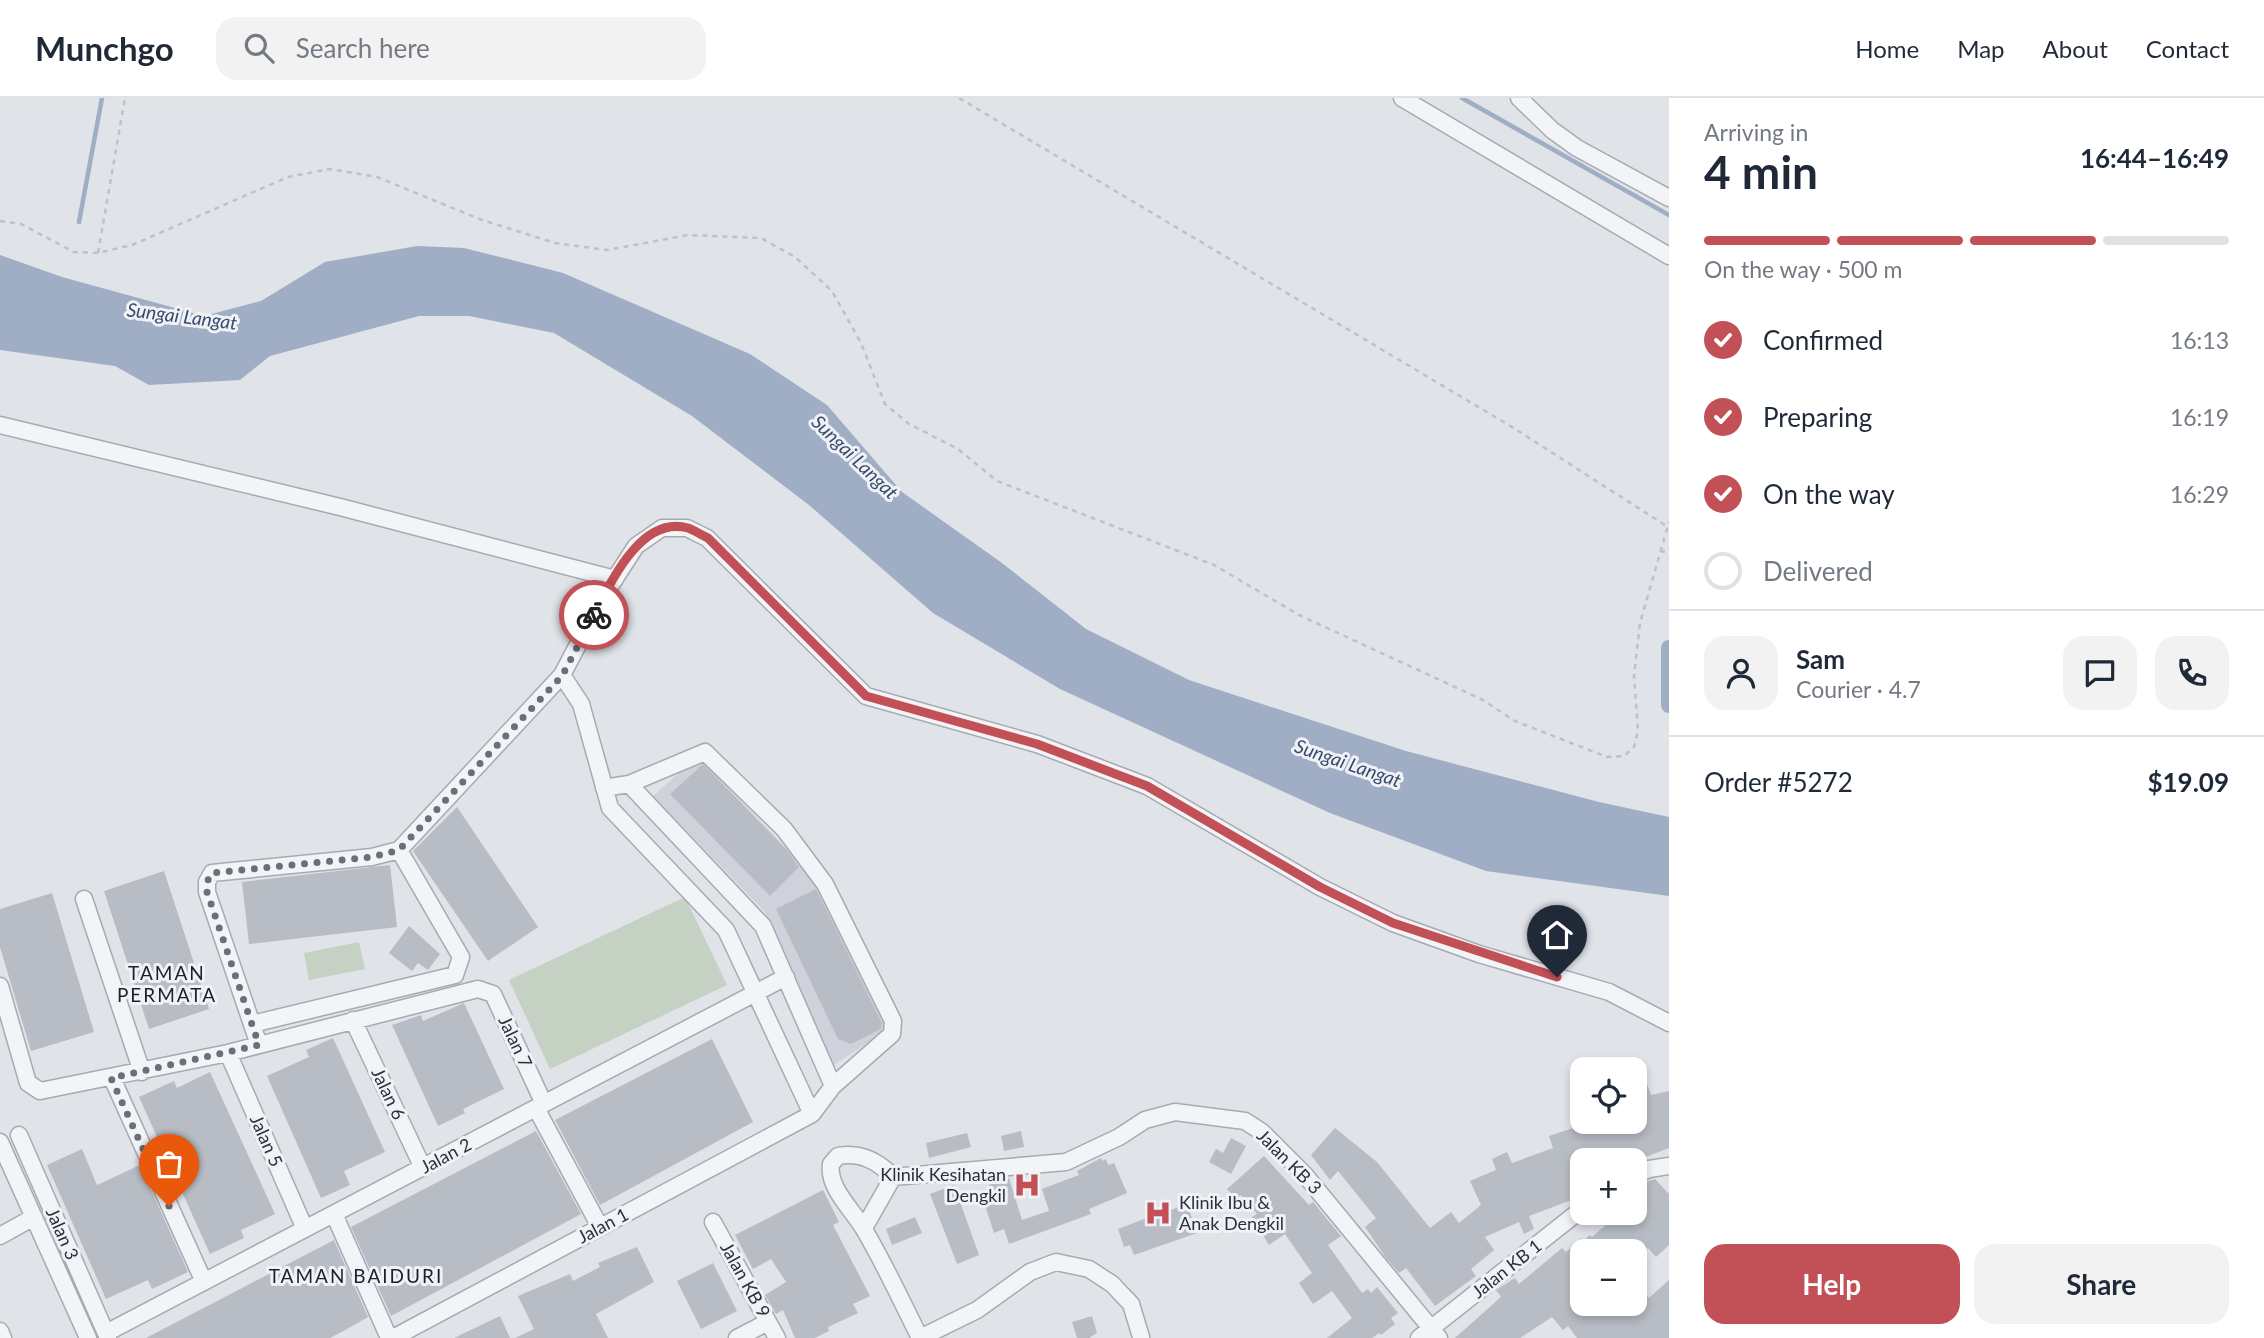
<!DOCTYPE html>
<meta charset="utf-8">
<style>
:root{--surface:#fff;--page:#f2f2f3;--text:#1f2937;--muted:#747a83;--line:#e0e1e3;--accent:#c25057}
body{margin:0;font-family:Lato,sans-serif;background:var(--page);color:var(--text);height:100vh;display:flex;flex-direction:column;font-size:26px;white-space:nowrap}
*{box-sizing:border-box;margin:0}
p{font-size:23px;color:var(--muted)}
.icon{flex:none;width:38px;height:38px;fill:none;stroke:currentColor;stroke-width:2;stroke-linecap:round;stroke-linejoin:round}
.map{position:relative;flex:1;overflow:hidden}
.details{display:flex;flex-direction:column;background:var(--surface);width:595px}
.details>*{flex:none}
.controls{position:absolute;left:1570px;top:959px;display:grid;gap:14px}
.controls a{display:grid;place-items:center;width:77px;height:77px;border-radius:14px;background:var(--surface);box-shadow:0 4px 10px #0003;font-size:35px}
.pin{position:absolute;display:grid;place-items:center;width:60px;height:60px;color:#fff;margin:-72px -30px;border-radius:50% 50% 50% 0;rotate:-45deg;box-shadow:0 0 7px #0007}
.pin .icon{rotate:45deg}
.courier{position:absolute;display:grid;place-items:center;width:70px;height:70px;margin:-35px;border:5px solid #c25057;border-radius:50%;background:#fff;color:#222;box-shadow:0 2px 9px #0007}
.head em{font-style:normal;font-weight:700}
.head div{display:flex;flex-direction:column-reverse}
.head{display:flex;align-items:center;justify-content:space-between;height:119px;padding:0 35px}
h1{font-size:46px;font-weight:700;line-height:52px}
.bar{display:grid;grid-template-columns:repeat(4,1fr);gap:10px 7px;align-content:center;height:84px;padding:0 35px}
.bar i{height:9px;border-radius:5px;background:var(--line)}
.bar .selected{background:var(--accent)}
.bar p{grid-column:span 4}
.line{display:flex;align-items:center;gap:18px;padding:0 35px;border-top:2px solid var(--line)}
.line div{flex:1}
.round{display:grid;place-items:center;flex:none;width:74px;height:74px;border-radius:21px;background:var(--page)}
ol{padding:0 35px;list-style:none}
li{display:flex;align-items:center;gap:21px;height:77px}
li p{margin-inline-start:auto}
li .icon{padding:7px;border-radius:50%;background:var(--accent);color:#fff;stroke-width:4}
li:last-child{color:var(--muted)}
li i{width:38px;height:38px;border:4px solid var(--line);border-radius:50%}
.button{display:flex;gap:14px;margin-top:auto;padding:14px 35px}
.button a{flex:1;height:80px;border-radius:21px;background:var(--accent);color:#fff;font-size:28px;font-weight:700;line-height:80px;text-align:center}
.button a+a{background:var(--page);color:var(--text)}
header{display:flex;align-items:center;gap:42px;box-sizing:border-box;height:98px;padding:0 35px;background:var(--surface);border-bottom:2px solid var(--line)}
header strong{font-size:33px}
nav{display:flex;gap:38px;margin-inline-start:auto;font-size:24px}
.search{width:490px;height:63px;background:var(--page);display:flex;align-items:center;gap:18px;box-sizing:border-box;padding:0 24px;border-radius:21px;color:var(--muted);font-size:26px}
main{display:flex;flex:1;min-height:0}
.map>svg:first-child{display:block}
.built{fill:#cfd2da}
.green{fill:#c5d1c2}
.water{fill:#9faec5}
.lines{fill:none;stroke-linecap:round;stroke-linejoin:round}
.stream{stroke:#9faec5;stroke-width:4.5}
.canal{stroke:#9faec5;stroke-width:16}
.building{fill:#b8bcc4}
.minor-casing{stroke:#a6aab2;stroke-width:19}
.path{stroke:#bfc1c7;stroke-width:2.5;stroke-dasharray:5 5;stroke-linecap:butt}
.minor{stroke:#f3f4f7;stroke-width:16}
.done{stroke:#6a6f7a;stroke-width:7;stroke-dasharray:0 12.6}
.route{stroke:#c25057;stroke-width:9}
.labels{text-anchor:middle;stroke-width:6;stroke-linejoin:round;paint-order:stroke}
.street-label{font-size:18px;fill:#2a303e;stroke:#f0f2f6}
.poi-label{font-size:18px;fill:#2a303e;stroke:#f0f2f6;text-anchor:end}
.water-label{font-size:19px;font-style:italic;fill:#384b6e;stroke:#f0f2f6}
.neighbourhood-label{font-size:19px;letter-spacing:2px;fill:#1c212f;stroke:#f0f2f6}
</style>
<header>
<strong>Munchgo</strong>
<div class="search"><svg class="icon" aria-label="search" viewBox="0 0 24 24"><circle cx="10" cy="10" r="6"/><path d="M15 15l6 6"/></svg>Search here</div>
<nav><a>Home</a><a>Map</a><a>About</a><a>Contact</a></nav>
</header>
<main>
<div class="map">
<svg width="1669" height="1240" viewBox="0 0 1669 1240">
<rect width="100%" height="100%" fill="#e0e3e8"/>
<path class="built" d="M698,658L822,788L890,930L834,967L765,814L653,698Z"/>
<path class="green" d="M685,799L727,887L550,971L509,882Z
M359,844L365,871L309,882L304,855Z"/>
<path class="water" d="M417,148L464,150L563,175L750,256L827,307L902,394L1002,465L1086,531L1189,582L1406,653L1599,704L1669,719V798L1486,773L1330,715L1060,591L933,515L809,407L692,318L554,235L469,218H419L270,258L240,282L149,287L115,268L0,252V157L62,179L204,218L261,203L325,164Z"/>
<g class="lines">
<path class="stream" d="M1462,0L1669,117
M79,124L102,0"/>
<path class="canal" d="M1669,550V607"/>
</g>
<path class="building" d="M703,666L786,751L799,769L770,798L670,696Z
M457,709L538,829L488,863L413,753Z
M390,767L397,829L249,846L242,784Z
M164,773L209,911L149,931L104,793Z
M816,791L882,925L881,931L851,946L838,941L776,811Z
M52,795L94,934L31,953L0,849V811Z
M409,828L440,856L428,872L418,865L412,873L389,855Z
M464,905L504,991L463,1011L465,1015L438,1028L392,927L421,917L423,923Z
M333,940L385,1054L344,1073L350,1087L321,1100L267,978L309,959L306,952Z
M712,941L753,1024L600,1107L555,1022Z
M210,974L275,1116L241,1132L244,1140L210,1156L139,999L174,983L177,990Z
M1645,981L1651,997L1669,993V1050L1638,1062L1640,1064L1634,1066V1062H1614L1610,1052L1582,1061V1098L1529,1118L1534,1131L1524,1136L1519,1124L1485,1139L1494,1152L1471,1171L1476,1178L1435,1208L1406,1170L1399,1175L1386,1160L1365,1129L1376,1120L1338,1073L1330,1082L1311,1057L1335,1030L1377,1064L1430,1130L1451,1114L1459,1125L1481,1107L1470,1083L1496,1072L1492,1061L1507,1054L1512,1065L1553,1050L1549,1038L1573,1030L1571,1024H1634V984Z
M536,1033L581,1116L391,1218L351,1129Z
M1021,1033L1024,1049L1004,1053L1001,1038Z
M967,1035L971,1049L929,1060L926,1045Z
M1231,1040L1246,1048L1231,1076L1209,1064L1216,1051L1223,1055Z
M82,1051L97,1087L140,1067L188,1174L152,1191L148,1182L106,1201L47,1067Z
M1264,1058L1309,1107L1313,1104L1341,1138L1328,1147L1362,1195L1368,1191L1371,1195L1377,1189L1398,1215L1391,1220L1395,1226L1381,1237L1379,1235L1372,1240H1327L1352,1220L1332,1193L1313,1206L1299,1185L1312,1175L1285,1136L1269,1147L1252,1119L1257,1116L1241,1097L1236,1101L1227,1091Z
M1101,1060L1102,1063L1106,1061L1108,1067L1114,1065L1127,1095L1089,1111L1091,1116L1009,1146L1004,1131L994,1135L985,1107L995,1104L989,1087L1009,1080L1022,1122L1049,1113L1042,1091L1079,1077L1077,1073Z
M1655,1081L1669,1096V1147L1656,1159L1648,1150L1634,1162V1153H1582V1206H1634V1197L1641,1191L1649,1200L1669,1182V1240H1577L1568,1228L1563,1232L1552,1219L1520,1240H1455L1501,1199L1496,1192L1515,1180L1519,1186L1562,1150L1566,1154L1582,1140V1144L1590,1137L1592,1139L1619,1115H1634V1088Z
M954,1087L979,1157L957,1166L930,1096Z
M823,1092L839,1124L833,1127L870,1198L853,1206L858,1215L828,1229L829,1233L815,1240H795L783,1212L776,1216L765,1197L786,1184L771,1161L753,1171L735,1137Z
M1187,1106L1197,1135L1134,1157L1130,1147L1124,1149L1118,1131L1147,1120L1146,1115L1169,1107L1171,1112Z
M915,1119L922,1135L892,1147L886,1131Z
M334,1142L368,1219L347,1231L330,1240H146Z
M637,1149L654,1184L596,1216L608,1240H515L534,1231L518,1198L570,1176L573,1183L600,1169L598,1165Z
M713,1165L737,1213L701,1231L677,1183Z
M500,1218L510,1240H454Z
M1092,1218L1097,1235L1089,1240H1077L1072,1224Z"/>
<g class="lines">
<defs>
<path id="minor" d="M1402,0L1669,158
M1519,0L1552,32L1577,50L1669,100
M0,327L340,409L615,481
M562,577L581,606L610,710L726,832L812,1016
M629,686L705,654L784,731L825,786L893,923L892,936L833,988
M84,801L142,974
M0,888L28,985L40,993L228,955L478,891L493,896L544,1006
M353,922L423,1070
M252,926L455,877L461,859L399,752
M259,947L207,794V784L212,775L372,759L399,752L562,577L603,499L636,448L662,430H687L707,440L866,598L1037,646L1147,688L1320,789L1393,825L1479,856L1609,894L1669,925
M228,955L305,1131
M112,980L204,1184
M536,1010L600,1129
M19,1037L108,1240
M0,1044L88,1240
M1634,1078L1649,1071L1669,1068
M893,1079C878,1063 861,1054 838,1058L831,1066C827,1090 854,1113 865,1133C885,1167 902,1204 920,1240
M334,1116L389,1240
M713,1124L777,1240
M864,1130L893,1079L1066,1064L1119,1039L1145,1022L1175,1014L1245,1023L1262,1034L1305,1077L1439,1240
M0,1138L34,1119
M0,1233L3,1240
M106,1235L786,879
M393,1240L812,1016L833,988L763,828L629,686L604,690
M737,1240L768,1224
M920,1240L977,1212L1030,1174L1056,1164L1089,1171L1112,1186L1131,1206L1141,1239
M1419,1240L1582,1111"/>
</defs>
<use href="#minor" class="minor-casing"/>
<path class="path" d="M959,0L1512,329L1668,429
M0,123L21,126L74,154L98,155L132,147L288,79L330,71L377,79L482,122L555,145L607,152L688,137L761,140L795,159L832,193L861,245L885,306L909,326L958,351L997,383L1214,467L1299,517L1483,602L1515,623L1607,659L1624,658L1634,649L1638,633L1634,578L1640,525L1669,424
M98,155L125,0
M1660,453L1669,455"/>
<use href="#minor" class="minor"/>
</g>
<g class="lines">
<path class="done" d="M169,1108L111,980L259,947L207,794V784L212,775L372,759L399,752L562,578L594,517"/>
<path class="route" d="M594,517C611,484 641,417 688,430C694,432 701,437 708,440L866,598L1037,646L1147,688L1320,789L1393,825L1557,879"/>
</g>
<defs>
<symbol id="hospital-bare" viewBox="-9 -9 18 18"><path d="M-5-5h3v3.5h4V-5h3V5h-3V1.5h-4V5h-3Z" fill="#c25057" stroke="#f0f2f6" stroke-width="2.5" paint-order="stroke"/></symbol>
</defs>
<g fill-rule="evenodd">
<use href="#hospital-bare" x="1008" y="1068" width="38" height="38"/>
<use href="#hospital-bare" x="1139" y="1096" width="38" height="38"/>
</g>
<g class="labels">
<g class="street-label">
<text transform="translate(515 944) rotate(65)" y="6">Jalan 7</text>
<text transform="translate(388 996) rotate(65)" y="6">Jalan 6</text>
<text transform="translate(266 1043) rotate(66)" y="6">Jalan 5</text>
<text transform="translate(446 1058) rotate(-28)" y="6">Jalan 2</text>
<text transform="translate(1289 1064) rotate(45)" y="6">Jalan KB 3</text>
<text transform="translate(603 1128) rotate(-28)" y="6">Jalan 1</text>
<text transform="translate(62 1136) rotate(66)" y="6">Jalan 3</text>
<text transform="translate(1507 1171) rotate(-38)" y="6">Jalan KB 1</text>
<text transform="translate(745 1182) rotate(61)" y="6">Jalan KB 9</text>
</g>
<g class="poi-label">
<text x="1006" y="1083">Klinik Kesihatan<tspan x="1006" dy="21">Dengkil</tspan></text>
<text x="1179" y="1111" text-anchor="start">Klinik Ibu &amp;<tspan x="1179" dy="21">Anak Dengkil</tspan></text>
</g>
<g class="water-label">
<text transform="translate(182 218) rotate(7)" y="7">Sungai Langat</text>
<text transform="translate(855 359) rotate(44)" y="7">Sungai Langat</text>
<text transform="translate(1348 665) rotate(19)" y="7">Sungai Langat</text>
</g>
<g class="neighbourhood-label">
<text x="167" y="882">TAMAN<tspan x="167" dy="22">PERMATA</tspan></text>
<text x="356" y="1185">TAMAN BAIDURI</text>
</g>
</g>
</svg>
<div class="controls">
<a><svg class="icon" aria-label="locate" viewBox="0 0 24 24"><circle cx="12" cy="12" r="6"/><path d="M12 2v4M12 18v4M2 12h4M18 12h4"/></svg></a>
<a>+</a>
<a>−</a>
</div>
<div class="pin" style="left:169px;top:1108px;background:#ea580c"><svg class="icon" aria-label="bag" viewBox="0 0 24 24"><path d="M5 8h14l-1 12H6zM9 8a3 3 0 0 1 6 0"/></svg></div>
<div class="pin" style="left:1557px;top:879px;background:#1f2937"><svg class="icon" aria-label="home" viewBox="0 0 24 24"><path d="M3 11l9-7 9 7M6 9v11h12V9"/></svg></div>
<div class="courier" style="left:594px;top:517px"><svg class="icon" aria-label="bike" viewBox="0 0 24 24"><circle cx="6" cy="16" r="4"/><circle cx="18" cy="16" r="4"/><path d="M6 16l4-8h5l3 8M10 8l3 8H6M13 5h3"/></svg></div>
</div>
<section class="details">
<div class="head"><div><h1>4 min</h1><p>Arriving in</p></div><em>16:44–16:49</em></div>
<div class="bar"><i class="selected"></i><i class="selected"></i><i class="selected"></i><i></i><p>On the way · 500 m</p></div>
<ol>
<li><svg class="icon" aria-label="check" viewBox="0 0 24 24"><path d="M5 12l5 5 9-10"/></svg>Confirmed<p>16:13</p></li>
<li><svg class="icon" aria-label="check" viewBox="0 0 24 24"><path d="M5 12l5 5 9-10"/></svg>Preparing<p>16:19</p></li>
<li><svg class="icon" aria-label="check" viewBox="0 0 24 24"><path d="M5 12l5 5 9-10"/></svg>On the way<p>16:29</p></li>
<li><i></i>Delivered</li>
</ol>
<div class="line" style="height:126px"><a class="round"><svg class="icon" aria-label="person" viewBox="0 0 24 24"><circle cx="12" cy="8" r="4"/><path d="M4 21q1-7 8-7t8 7"/></svg></a><div><b>Sam</b><p>Courier · 4.7</p></div><a class="round"><svg class="icon" aria-label="chat" viewBox="0 0 24 24"><path d="M4 5h16v11H9l-5 4z"/></svg></a><a class="round"><svg class="icon" aria-label="phone" viewBox="0 0 24 24"><path d="M5 4h4l2 5-3 2q2 4 5 5l2-3 5 2v4C11 20 4 13 5 4z"/></svg></a></div>
<div class="line" style="height:91px"><div>Order #5272</div><b>$19.09</b></div>
<div class="button"><a>Help</a><a>Share</a></div>
</section>
</main>
